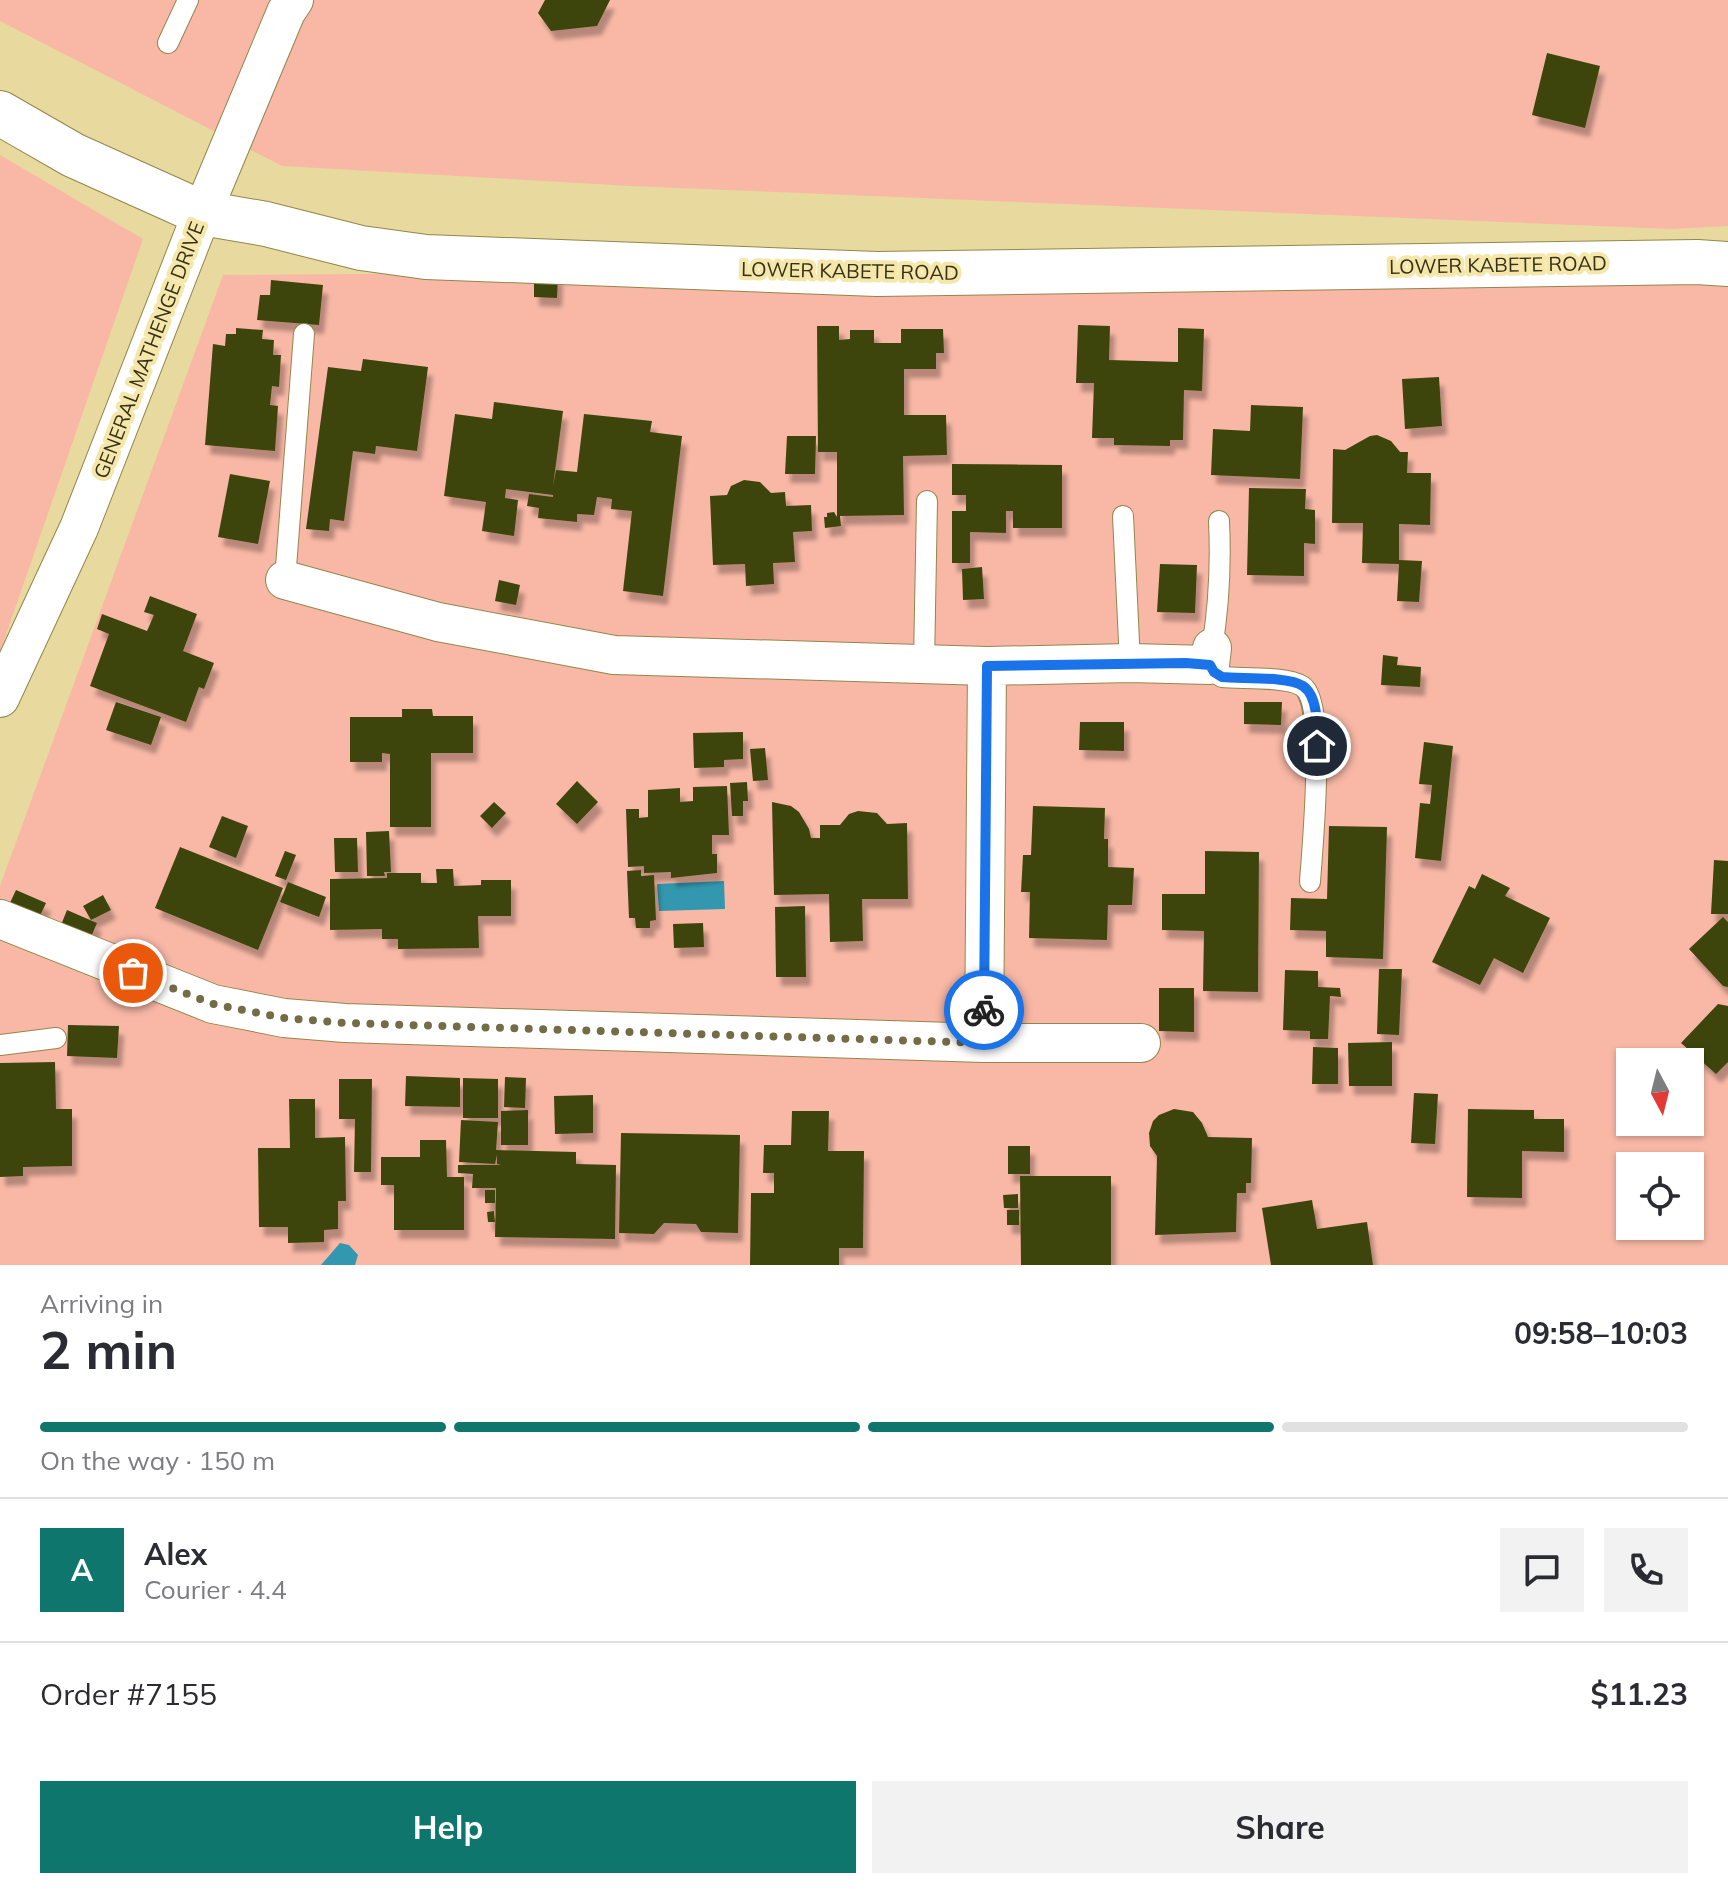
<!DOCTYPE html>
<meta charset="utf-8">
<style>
:root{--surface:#fff;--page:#f2f2f3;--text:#2b2b33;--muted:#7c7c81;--line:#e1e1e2;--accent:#0f766e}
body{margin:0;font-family:Mulish,sans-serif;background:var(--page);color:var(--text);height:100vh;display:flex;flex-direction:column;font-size:30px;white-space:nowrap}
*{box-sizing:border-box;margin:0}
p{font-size:26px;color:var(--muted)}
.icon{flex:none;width:44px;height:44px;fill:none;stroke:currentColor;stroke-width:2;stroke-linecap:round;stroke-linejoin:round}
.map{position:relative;height:1265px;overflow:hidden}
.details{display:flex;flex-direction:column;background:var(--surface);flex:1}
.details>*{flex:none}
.needle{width:52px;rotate:173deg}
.fabs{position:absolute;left:1616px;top:1048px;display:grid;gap:16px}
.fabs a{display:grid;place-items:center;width:88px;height:88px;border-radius:0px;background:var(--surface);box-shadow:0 2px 6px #0004;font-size:40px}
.pin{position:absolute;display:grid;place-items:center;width:68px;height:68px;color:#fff;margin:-34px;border:4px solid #fff;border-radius:50%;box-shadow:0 2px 8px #0007}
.courier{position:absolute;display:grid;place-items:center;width:80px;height:80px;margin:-40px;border:6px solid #1a73e8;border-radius:50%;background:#fff;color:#222;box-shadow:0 2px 10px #0007}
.summary em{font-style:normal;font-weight:700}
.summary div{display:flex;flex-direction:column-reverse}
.summary{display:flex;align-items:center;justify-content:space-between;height:136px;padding:0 40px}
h1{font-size:52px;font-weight:700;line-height:60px}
.bar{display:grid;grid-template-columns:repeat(4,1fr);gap:12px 8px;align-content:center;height:96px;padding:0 40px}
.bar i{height:10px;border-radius:6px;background:var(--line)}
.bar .on{background:var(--accent)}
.bar p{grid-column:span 4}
.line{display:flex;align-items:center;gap:20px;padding:0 40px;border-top:2px solid var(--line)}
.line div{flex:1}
.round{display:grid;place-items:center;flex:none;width:84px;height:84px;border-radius:0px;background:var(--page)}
.primary-button{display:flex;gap:16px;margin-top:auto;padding:16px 40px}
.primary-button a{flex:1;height:92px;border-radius:0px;background:var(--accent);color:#fff;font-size:32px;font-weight:700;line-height:92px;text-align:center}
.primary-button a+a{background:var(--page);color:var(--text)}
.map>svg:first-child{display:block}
.green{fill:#f9b8a6;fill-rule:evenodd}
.water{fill:#3297af}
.building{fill:#3e450a;filter:url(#shadow)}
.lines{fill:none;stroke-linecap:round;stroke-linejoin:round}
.service-casing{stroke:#93864c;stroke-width:22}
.minor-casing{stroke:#93864c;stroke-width:40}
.secondary-casing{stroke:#93864c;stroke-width:46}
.service{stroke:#fff;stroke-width:20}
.minor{stroke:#fff;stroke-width:38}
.secondary{stroke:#fff;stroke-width:44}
.done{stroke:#746c47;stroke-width:8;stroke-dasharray:0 14.4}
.route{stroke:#1a73e8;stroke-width:10}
.labels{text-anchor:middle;stroke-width:8;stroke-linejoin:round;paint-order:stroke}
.street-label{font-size:20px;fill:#353018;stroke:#f5e7aa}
</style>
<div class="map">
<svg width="1728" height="1265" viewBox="0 0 1728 1265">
<defs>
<filter id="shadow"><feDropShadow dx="5" dy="9" stdDeviation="2" flood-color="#0004"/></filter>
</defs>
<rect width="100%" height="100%" fill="#e8da9e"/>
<path class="green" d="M0,0H1728V226L1672,229L630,186L282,166L0,21Z
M0,155L143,239L0,652Z
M1728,264V1265H0V886L223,275ZM1630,1062H1690V1122H1630ZM1630,1166H1690V1226H1630Z"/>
<path class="water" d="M724,881L725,909L659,911L657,884Z
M340,1243L349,1245L358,1255L355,1265H321Z"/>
<path class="building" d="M545,0H610L597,26L551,31L538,13Z
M1547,53L1600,66L1585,128L1532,115Z
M534,275H558L557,298L534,297Z
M271,280L323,285L319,325L257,320L260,295H270Z
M1078,325L1110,326L1109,360L1178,362V328L1204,329L1202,391L1184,390L1183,440H1170V446L1114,445V438H1092L1094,383H1076Z
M817,326H839V340L850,339V330H874V343H901V329H943L944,353H936V369H904V415H946L947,455L903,456L904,515L840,516L841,526L825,528L824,517H827V513L834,512L837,517V452H818Z
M236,328L263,330L262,339L274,340L273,355H281L279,387L272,386L270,405L278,406L275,451L205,445L213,344L225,346L226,334H236Z
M363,359L428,367L417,451L376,446L375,454L353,451L344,521L330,519L329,531L306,529L328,367L361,371Z
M1439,377L1442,426L1405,429L1402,379Z
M494,402L563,411L553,486L556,470L577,472L584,414L652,421L650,432L682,436L663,596L623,591L632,511L611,509L612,499L597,497L594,515L577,514V522L538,518L539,508L527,506L529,494L553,497V495L506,489L505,498L518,500L514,536L482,531L486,502L444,496L455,414L492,419Z
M1251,405L1303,407L1300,479L1211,475L1213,429L1250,431Z
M1377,435L1391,441L1400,452H1408L1407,473H1431L1430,525L1399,524V560L1422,561L1419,602L1397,601L1399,564L1362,563L1363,523H1332L1333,449L1345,450L1370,436Z
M787,436H816L815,474H785Z
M952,464L1062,465V528H1013V511H1006V533L970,532V563H952V511H966V495H952Z
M230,474L270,481L258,544L218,537Z
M744,480L760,482L771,493L785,492L786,506L811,505L812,531L793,532L795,562L773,563L774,584L746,586L745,564L713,565L710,496L727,495L731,486Z
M1249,488L1306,489L1305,509L1315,510V544L1304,543V576L1247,575Z
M1160,564L1197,565L1195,613L1157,612Z
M982,567L984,599L963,600L962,569Z
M499,580L520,585L516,605L495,601Z
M150,596L197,614L183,651L214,663L204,689L199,687L186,722L90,686L109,634L97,629L102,614L147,631L154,615L144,612Z
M1383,655L1398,657L1397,665L1421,667L1420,687L1381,685Z
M116,702L161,717L151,745L106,730Z
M1244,702H1282L1281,725L1244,724Z
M402,709H432L433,716H473V753H431V827H390V754L382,753V762H350V717H402Z
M1080,722H1124V751L1079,750Z
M743,732V759L724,760V767L694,768L693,733Z
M1424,742L1453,746L1441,861L1415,858L1420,803L1430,804L1432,785L1419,784Z
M765,748L768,780L753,781L750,749Z
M577,781L598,802L577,824L556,804Z
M747,782L748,801H743V816H732L730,783Z
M727,786L729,835H712V854H717V873L671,878V872L644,873V866L628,867L626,809H639V818L648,817V790L680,788V802L693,801V787Z
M494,802L506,813L492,828L480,816Z
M772,802L791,806L799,812L809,829L811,838H820V825H840L849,814L858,811L877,813L887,824L907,823L908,899H862L863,941L830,942L829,894L774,895Z
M1033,806L1105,808L1104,839H1108V867L1134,868L1132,905H1108L1107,940L1029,938L1030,892H1021L1023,855H1031Z
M222,816L248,826L236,858L209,847Z
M1329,826L1387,827L1383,959L1326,957V931L1290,930L1291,898L1327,899Z
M389,831L391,872H384L385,876H367L366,832Z
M334,838H357L358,872H335Z
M180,847L283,888L258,950L155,908Z
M285,851L296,855L286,880L275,876Z
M1205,851L1259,852L1258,992L1203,991L1204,931L1162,930V894H1205Z
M1714,860L1728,861V914H1711Z
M436,869H453L454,886L481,885V880H511V916H478L479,948L398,949V939H382V929L330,930V879L387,878V873H421V883H437Z
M641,870V876L654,875L656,920L650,921V928H636L635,918H629L627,871Z
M1482,874L1510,888L1505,896L1550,918L1523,973L1494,958L1480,985L1432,962L1469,886L1475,889Z
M288,882L326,897L319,917L280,902Z
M16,890L46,903L39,918L9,905Z
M103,895L111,910L91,920L83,906Z
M805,906L806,977H776L775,907Z
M67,910L97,923L91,937L61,925Z
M1723,917L1728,922V987L1723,986L1689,949Z
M703,923L704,947L674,948L673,924Z
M1379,969H1402L1399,1035L1377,1034Z
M1285,970L1318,971V987L1340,988L1341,997L1330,996L1328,1039H1310V1031L1283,1030Z
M1159,988H1194V1032L1159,1031Z
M1718,1004L1728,1006V1062L1716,1074L1681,1043Z
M68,1025L119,1026L117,1058L67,1056Z
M1392,1042V1086H1349L1348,1043Z
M1313,1047L1338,1048V1084H1312Z
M55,1062L56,1109H72V1166L23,1167V1176L0,1177V1063Z
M406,1076L460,1078V1107L405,1106Z
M505,1077L526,1078L525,1108L504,1107Z
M463,1078L498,1079V1118H463Z
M339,1079H372L371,1172H354L355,1119H339Z
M1414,1093L1438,1094L1435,1144L1411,1143Z
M593,1095V1133L555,1134L554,1096Z
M289,1099H315V1138L345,1137L346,1201H338V1229L324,1230V1242L288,1243V1227H259L258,1148H290Z
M1174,1109L1193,1112L1202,1123L1208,1137L1252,1138L1251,1183H1246V1193H1237L1236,1232L1155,1235L1157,1156L1150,1146L1149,1133L1153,1121L1159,1115Z
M1468,1109L1534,1110V1119H1564V1152L1522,1151V1198L1467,1197Z
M528,1110V1145H501V1111Z
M792,1111H829L828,1151H864L863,1248H839V1265H750L751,1193H774V1173H763L764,1145H791Z
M461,1120L498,1122L496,1150L576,1152V1164L616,1165L615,1239L495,1237L496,1188H472L473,1174L458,1173V1165H501L497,1164V1155L495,1164L459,1162Z
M621,1133L740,1135L738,1233L701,1232L696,1224L664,1223L654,1234L619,1233Z
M420,1140H446L447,1177H464V1230H394V1185H381V1157H420Z
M1008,1146H1030V1174H1008Z
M1020,1176H1111V1265H1021Z
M485,1190H495V1203H485Z
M1018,1194V1208H1004L1003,1195Z
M1312,1200L1317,1229L1367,1222L1373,1265H1271L1262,1208Z
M1007,1210H1019V1225H1007Z
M494,1211L495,1222H488L487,1212Z"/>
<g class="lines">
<defs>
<path id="service" d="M168,43L188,0
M1123,516L1130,663
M285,580L304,334
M1212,648C1219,606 1221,564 1219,521
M924,663L927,501
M1210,665L1214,672L1222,677C1242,679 1286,676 1302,686C1327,701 1312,850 1310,882
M0,1045L56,1038"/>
<path id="minor" d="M285,580L438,622L614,655L987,666L1130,663L1210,665L1212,648
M0,698L79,528L202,213L286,12L294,0
M0,919L213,1004L284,1018L345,1023L984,1043H1141
M984,1043L987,666"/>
<path id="secondary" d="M0,113L73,155L202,213L266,224L361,248L426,257L877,274L1697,262L1728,264"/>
</defs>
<use href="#service" class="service-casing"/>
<use href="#minor" class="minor-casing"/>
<use href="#secondary" class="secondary-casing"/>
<use href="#service" class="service"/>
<use href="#minor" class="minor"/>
<use href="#secondary" class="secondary"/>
</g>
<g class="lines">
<path class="done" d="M133,973L213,1004L284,1018L345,1023L984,1043V1010"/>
<path class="route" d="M984,1010L987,666L1186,663L1210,665L1214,672L1222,677C1241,679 1288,676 1303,686C1319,697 1317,729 1317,746"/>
</g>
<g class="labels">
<g class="street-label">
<text transform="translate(1498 265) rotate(-1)" y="7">LOWER KABETE ROAD</text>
<text transform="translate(850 271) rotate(1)" y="7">LOWER KABETE ROAD</text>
<text transform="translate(149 350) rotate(-69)" y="7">GENERAL MATHENGE DRIVE</text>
</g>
</g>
</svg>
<div class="fabs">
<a><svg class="needle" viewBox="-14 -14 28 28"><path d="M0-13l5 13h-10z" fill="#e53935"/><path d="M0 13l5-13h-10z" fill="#7c7c81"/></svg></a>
<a><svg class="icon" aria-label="locate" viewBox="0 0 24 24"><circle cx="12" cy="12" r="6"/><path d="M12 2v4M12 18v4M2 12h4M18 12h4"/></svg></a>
</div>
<div class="pin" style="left:133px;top:973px;background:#ea580c"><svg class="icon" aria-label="bag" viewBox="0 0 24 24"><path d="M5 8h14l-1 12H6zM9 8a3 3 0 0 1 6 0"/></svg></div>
<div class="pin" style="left:1317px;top:746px;background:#1f2937"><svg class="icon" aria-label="home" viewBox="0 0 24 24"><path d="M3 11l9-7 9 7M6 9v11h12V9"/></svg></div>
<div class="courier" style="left:984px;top:1010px"><svg class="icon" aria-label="bike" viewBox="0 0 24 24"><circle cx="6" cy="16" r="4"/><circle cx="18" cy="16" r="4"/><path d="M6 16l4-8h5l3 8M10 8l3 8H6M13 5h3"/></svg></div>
</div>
<section class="details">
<div class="summary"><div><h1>2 min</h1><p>Arriving in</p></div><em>09:58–10:03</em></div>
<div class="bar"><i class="on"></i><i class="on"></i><i class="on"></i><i></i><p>On the way · 150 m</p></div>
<div class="line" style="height:144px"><b class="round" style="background:var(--accent);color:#fff">A</b><div><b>Alex</b><p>Courier · 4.4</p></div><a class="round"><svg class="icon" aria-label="chat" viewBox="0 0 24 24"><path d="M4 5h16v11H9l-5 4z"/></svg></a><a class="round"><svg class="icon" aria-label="phone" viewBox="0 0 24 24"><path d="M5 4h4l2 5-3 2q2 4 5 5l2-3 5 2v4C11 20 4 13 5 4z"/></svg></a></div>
<div class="line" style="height:104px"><div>Order #7155</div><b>$11.23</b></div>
<div class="primary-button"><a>Help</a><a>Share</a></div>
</section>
